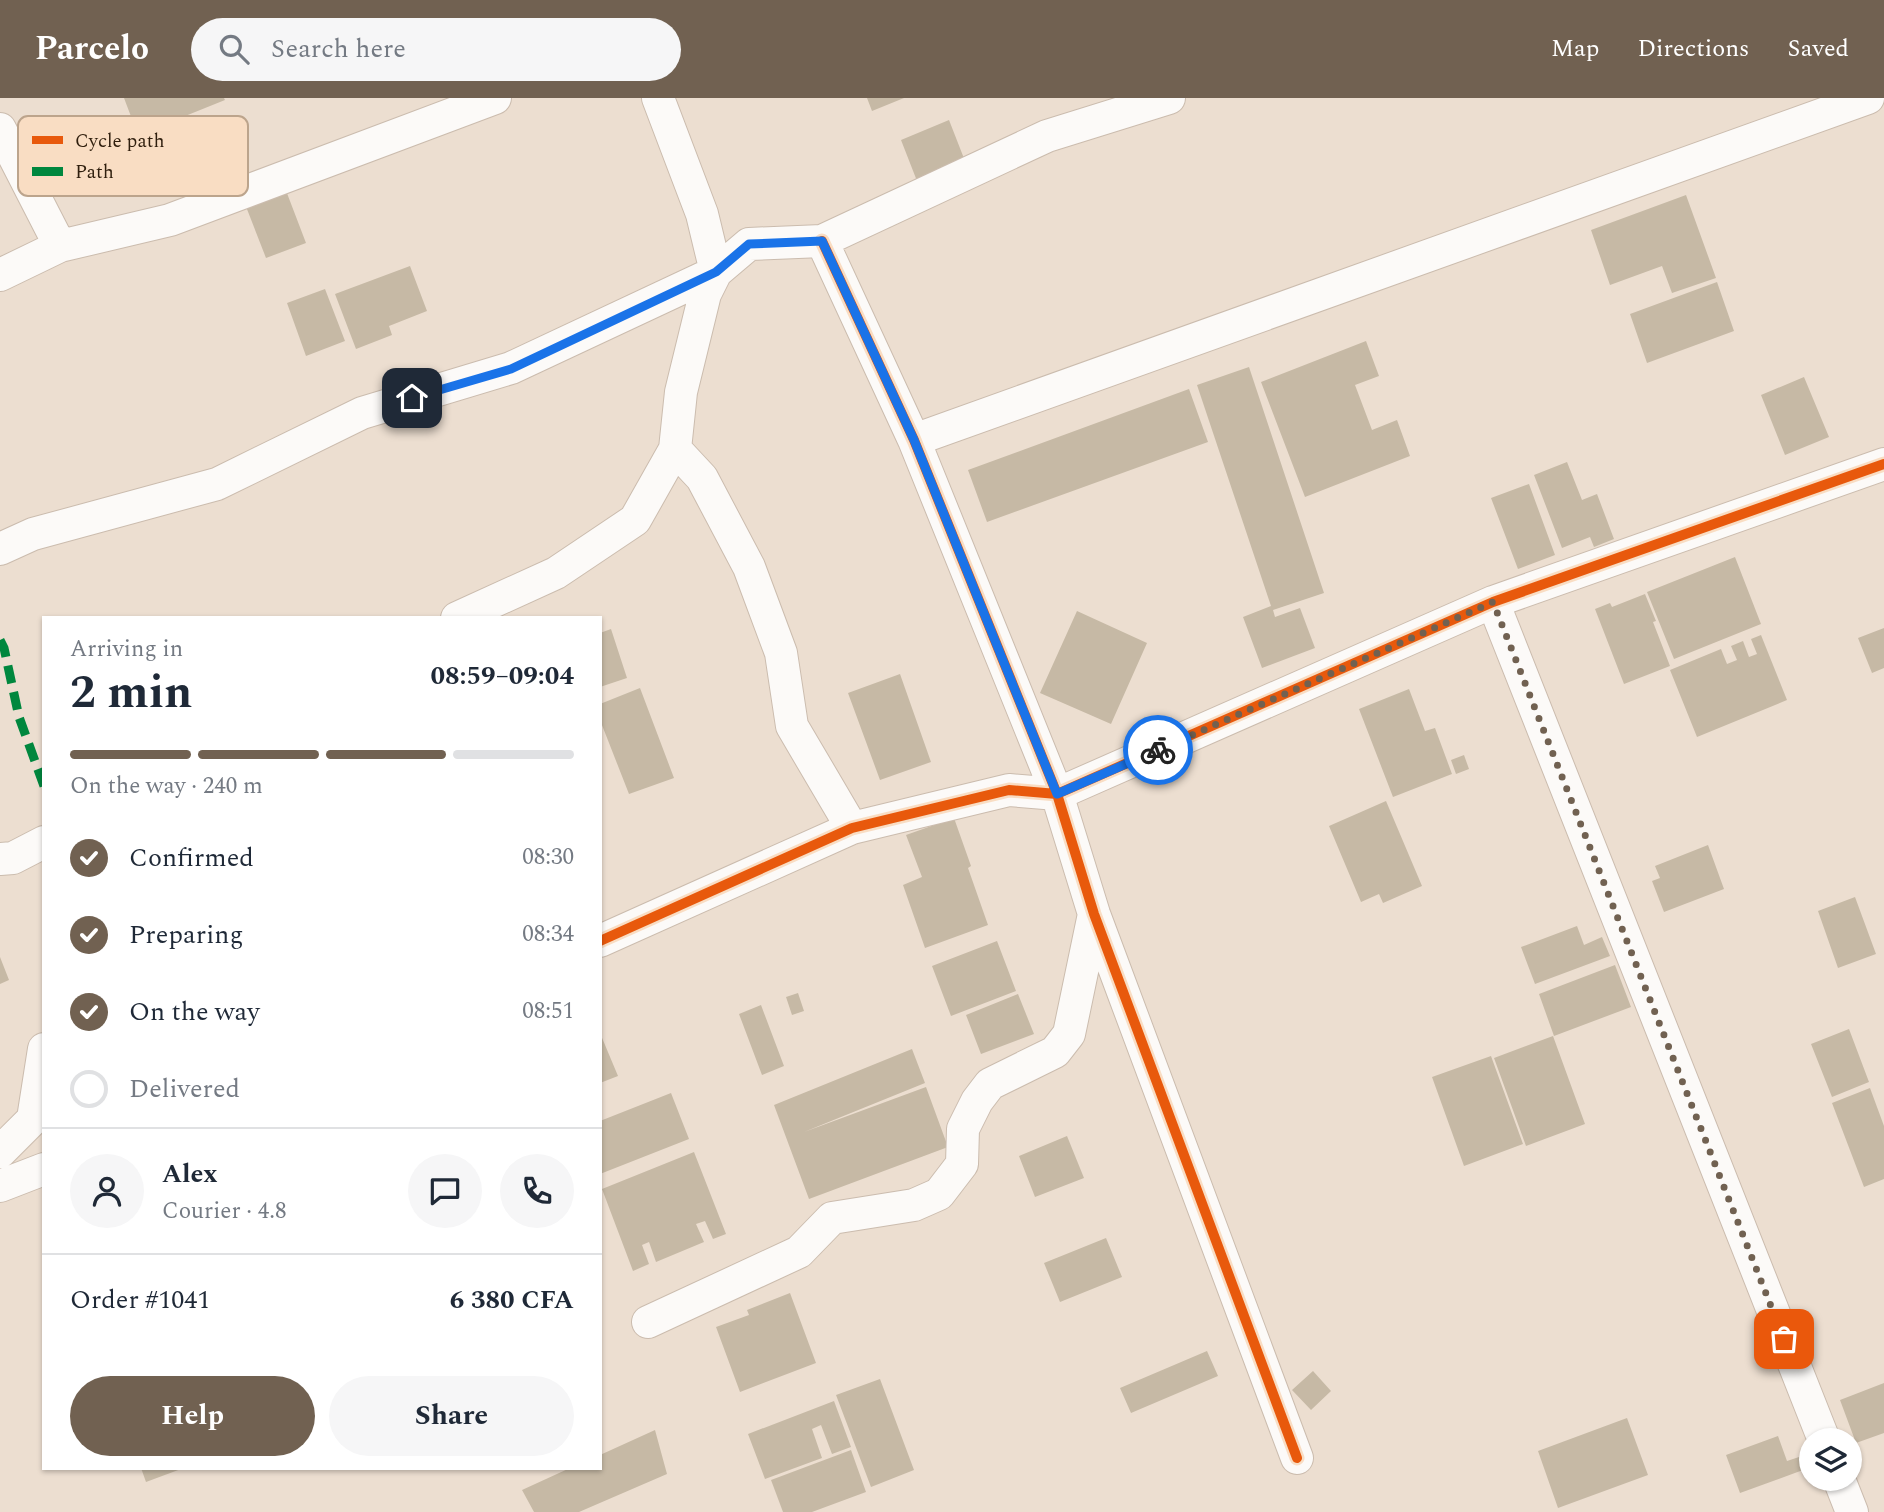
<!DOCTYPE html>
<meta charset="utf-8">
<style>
:root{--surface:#fff;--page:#f6f6f7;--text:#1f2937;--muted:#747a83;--line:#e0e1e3;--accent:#716151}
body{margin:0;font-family:Spectral,serif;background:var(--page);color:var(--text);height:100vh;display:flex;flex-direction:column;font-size:26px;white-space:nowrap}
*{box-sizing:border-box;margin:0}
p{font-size:23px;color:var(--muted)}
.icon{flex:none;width:38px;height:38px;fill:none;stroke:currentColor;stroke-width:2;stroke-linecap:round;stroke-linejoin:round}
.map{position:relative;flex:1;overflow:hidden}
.sheet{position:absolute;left:42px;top:518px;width:560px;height:854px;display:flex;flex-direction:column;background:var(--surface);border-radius:0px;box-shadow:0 2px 5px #0004}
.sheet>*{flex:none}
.fabs{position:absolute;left:1799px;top:1330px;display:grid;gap:14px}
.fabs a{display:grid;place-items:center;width:63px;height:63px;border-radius:50%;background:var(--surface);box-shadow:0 2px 5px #0004;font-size:35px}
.pin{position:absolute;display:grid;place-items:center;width:60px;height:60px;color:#fff;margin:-30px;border-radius:14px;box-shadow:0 4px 10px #0006}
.courier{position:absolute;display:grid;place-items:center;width:70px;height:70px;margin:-35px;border:5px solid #1a73e8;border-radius:50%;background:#fff;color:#222;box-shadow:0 2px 9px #0007}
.head em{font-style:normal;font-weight:700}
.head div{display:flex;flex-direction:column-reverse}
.head{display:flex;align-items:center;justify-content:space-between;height:119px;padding:0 28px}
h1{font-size:46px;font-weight:700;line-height:52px}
.bar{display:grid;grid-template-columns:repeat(4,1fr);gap:10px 7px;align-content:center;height:84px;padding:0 28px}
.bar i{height:9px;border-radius:5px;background:var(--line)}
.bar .selected{background:var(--accent)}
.bar p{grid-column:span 4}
.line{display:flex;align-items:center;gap:18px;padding:0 28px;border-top:2px solid var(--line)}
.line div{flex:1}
.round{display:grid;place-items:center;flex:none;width:74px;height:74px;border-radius:37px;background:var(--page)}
ol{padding:0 28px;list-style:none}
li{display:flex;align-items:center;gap:21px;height:77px}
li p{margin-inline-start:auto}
li .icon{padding:7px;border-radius:50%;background:var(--accent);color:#fff;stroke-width:4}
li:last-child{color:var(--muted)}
li i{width:38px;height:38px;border:4px solid var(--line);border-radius:50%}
.button{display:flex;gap:14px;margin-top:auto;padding:14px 28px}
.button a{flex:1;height:80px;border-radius:42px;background:var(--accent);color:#fff;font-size:28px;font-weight:700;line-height:80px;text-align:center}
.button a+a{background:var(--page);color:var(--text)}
header{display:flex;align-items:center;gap:42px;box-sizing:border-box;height:98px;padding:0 35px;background:var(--accent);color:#fff}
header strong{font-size:33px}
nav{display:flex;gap:38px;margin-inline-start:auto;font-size:24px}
.search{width:490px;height:63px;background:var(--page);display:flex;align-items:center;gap:18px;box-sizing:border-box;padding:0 24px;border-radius:38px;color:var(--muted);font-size:26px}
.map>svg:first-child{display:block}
.building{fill:#c6b9a5}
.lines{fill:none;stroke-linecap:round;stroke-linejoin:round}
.minor-casing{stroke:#cbbcae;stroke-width:34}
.minor{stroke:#fcfaf8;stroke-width:32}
.quiet{stroke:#00873e;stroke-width:9;stroke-dasharray:18 9;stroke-linecap:butt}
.cycleway-casing{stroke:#f9ddc3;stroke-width:15}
.cycleway{stroke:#e8590c;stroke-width:10}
.done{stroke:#716151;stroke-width:7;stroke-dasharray:0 12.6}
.route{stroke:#1a73e8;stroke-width:9}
.key{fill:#f9ddc3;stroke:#bca48c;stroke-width:2}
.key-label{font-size:19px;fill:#2f1e0d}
</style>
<header>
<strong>Parcelo</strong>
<div class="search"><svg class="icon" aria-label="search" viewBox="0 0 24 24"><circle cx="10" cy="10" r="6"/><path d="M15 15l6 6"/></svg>Search here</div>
<nav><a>Map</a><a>Directions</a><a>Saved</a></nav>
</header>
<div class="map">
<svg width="1884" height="1414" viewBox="0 0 1884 1414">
<rect width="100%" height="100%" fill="#ecded0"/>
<path class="building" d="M124,0H224L225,2L138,37Z
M867,0H904L872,13Z
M949,22L965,63L917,83L901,42Z
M285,90L306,145L266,160L245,106Z
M1686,97L1716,180L1672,195L1662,168L1610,187L1591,132Z
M410,168L427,213L389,228L392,237L356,251L335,196Z
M1717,184L1734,233L1647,265L1630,216Z
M325,191L345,243L306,258L287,205Z
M1366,243L1379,278L1355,287L1372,332L1397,322L1410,358L1305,399L1261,284Z
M1249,269L1324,495L1273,512L1275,519L1300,510L1315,550L1262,570L1243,519L1271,508L1197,287Z
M1804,279L1829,339L1785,357L1761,297Z
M1189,291L1208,344L987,424L968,372Z
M1567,364L1582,402L1597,396L1614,441L1594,449L1590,439L1562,450L1534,377Z
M1529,386L1555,457L1518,471L1491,400Z
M1735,459L1761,526L1674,561L1647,494Z
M1645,496L1656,523L1653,524L1670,568L1624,586L1595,511L1610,505L1612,509Z
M1077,513L1147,545L1111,626L1040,595Z
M1884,530V570L1872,575L1858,540Z
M611,531L627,580L600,589V535Z
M1761,537L1787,602L1697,639L1670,572L1721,551L1727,566L1737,562L1731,548L1743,543L1749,559L1757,556L1751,541Z
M900,576L931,664L880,682L848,595Z
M640,590L674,680L629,696L600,622V606Z
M1409,591L1425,633L1435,630L1452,676L1393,699L1359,611Z
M1464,657L1469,671L1456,676L1451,662Z
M1386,703L1422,788L1383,805L1379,796L1361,804L1329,728Z
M954,720L971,768L968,770L988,827L925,850L903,787L922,779L906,737Z
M1708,747L1724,791L1664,814L1652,783L1660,780L1655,768Z
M1855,799L1876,856L1838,870L1818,813Z
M1577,828L1584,847L1602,839L1610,858L1535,886L1521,849Z
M997,843L1016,893L951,918L932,868Z
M0,859L9,882L0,886Z
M1615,867L1631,909L1554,938L1539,896Z
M798,895L804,913L792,917L786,899Z
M1018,896L1034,936L981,956L966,917Z
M761,907L784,968L762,977L739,916Z
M1849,931L1869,984L1832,999L1811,946Z
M600,935L618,978L600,985Z
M1553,938L1585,1026L1526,1048L1494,960Z
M912,951L925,985L804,1034L926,989L948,1049L809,1101L774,1007Z
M1491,958L1523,1046L1464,1068L1432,979Z
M1870,990L1884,1028V1081L1864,1089L1832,1005Z
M671,995L689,1041L600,1076V1023Z
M1067,1038L1084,1080L1035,1099L1019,1058Z
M694,1054L726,1136L713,1141L705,1123L696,1126L704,1144L656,1164L649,1144L642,1147L649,1166L633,1173L602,1091Z
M1106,1140L1122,1179L1060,1204L1044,1165Z
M790,1195L816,1265L740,1294L716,1229L749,1217L747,1212Z
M1207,1253L1218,1278L1131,1315L1120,1290Z
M1313,1273L1331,1293L1311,1312L1292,1292Z
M880,1281L914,1372L871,1389L836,1297Z
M1884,1285V1335L1856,1345L1840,1302Z
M834,1303L851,1349L832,1356L821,1327L812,1331L822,1360L765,1381L748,1336Z
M1627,1320L1648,1377L1558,1410L1538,1353Z
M655,1332L667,1376L579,1414H534L522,1392L570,1370H600V1357Z
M1778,1338L1787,1363L1799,1359L1803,1372L1740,1395L1726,1357Z
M851,1352L866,1394L812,1414H783L771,1382Z
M141,1370H181V1371L146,1384Z"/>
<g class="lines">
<defs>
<path id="minor" d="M0,31L60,148
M822,143L914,342L1057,696L1094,816L1297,1360
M0,177L60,148L170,122L495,0
M914,342L1868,0
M675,351L702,380L749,469L781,555L792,628L852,730
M0,451L33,436L217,386L362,315L511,270L716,174L749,146L822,143L1047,38L1169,0
M1493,504L1824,1342
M457,520L556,475L635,422L675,351L681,294L705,196L716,174L702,116L658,0
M0,761L13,760L44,744
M600,843L852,730L1009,692L1057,696L1493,504L1884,366
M0,1054L33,1021L44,951
M0,1088L44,1071
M648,1224L799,1154L832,1120L914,1107L939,1096L962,1066L963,1031L977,1003L990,986L1055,954L1069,936L1094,816
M1839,1381L1852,1414"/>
</defs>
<use href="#minor" class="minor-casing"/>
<use href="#minor" class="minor"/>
<path class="quiet" d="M0,542L4,550L19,619L44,688"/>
<defs>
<path id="cycleway" d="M822,143L914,342L1057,696L1094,816L1297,1360
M600,843L852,730L1009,692L1057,696L1493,504L1884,366"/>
</defs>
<use href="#cycleway" class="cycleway-casing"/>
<use href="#cycleway" class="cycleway"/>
</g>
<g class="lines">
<path class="done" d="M1158,652L1493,504L1784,1241"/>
<path class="route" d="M412,300L511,271L716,174L749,146L822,143L914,342L1057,696L1158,652"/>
</g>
<rect x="18" y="18" width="230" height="80" rx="10" class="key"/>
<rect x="32" y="38" width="31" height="8" fill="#e8590c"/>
<rect x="32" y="69" width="31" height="9" fill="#00873e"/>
<g class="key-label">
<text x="75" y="49">Cycle path</text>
<text x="75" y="80">Path</text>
</g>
</svg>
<div class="fabs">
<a><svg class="icon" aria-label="layers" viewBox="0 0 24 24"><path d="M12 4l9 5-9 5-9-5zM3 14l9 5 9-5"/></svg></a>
</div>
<div class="pin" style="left:1784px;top:1241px;background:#ea580c"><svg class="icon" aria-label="bag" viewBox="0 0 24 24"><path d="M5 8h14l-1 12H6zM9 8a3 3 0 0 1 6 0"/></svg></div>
<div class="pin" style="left:412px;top:300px;background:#1f2937"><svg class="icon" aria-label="home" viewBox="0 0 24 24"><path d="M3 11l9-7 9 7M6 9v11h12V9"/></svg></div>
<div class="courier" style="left:1158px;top:652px"><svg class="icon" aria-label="bike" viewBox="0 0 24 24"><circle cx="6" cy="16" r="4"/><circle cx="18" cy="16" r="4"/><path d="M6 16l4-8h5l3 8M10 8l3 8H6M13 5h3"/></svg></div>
<section class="sheet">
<div class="head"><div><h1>2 min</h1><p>Arriving in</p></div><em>08:59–09:04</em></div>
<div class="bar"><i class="selected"></i><i class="selected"></i><i class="selected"></i><i></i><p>On the way · 240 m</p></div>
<ol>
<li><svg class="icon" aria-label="check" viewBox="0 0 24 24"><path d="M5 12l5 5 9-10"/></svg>Confirmed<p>08:30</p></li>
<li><svg class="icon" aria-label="check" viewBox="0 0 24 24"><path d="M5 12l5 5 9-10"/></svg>Preparing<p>08:34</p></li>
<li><svg class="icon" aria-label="check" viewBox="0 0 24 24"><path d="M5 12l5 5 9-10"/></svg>On the way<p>08:51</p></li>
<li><i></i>Delivered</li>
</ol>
<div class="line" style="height:126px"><a class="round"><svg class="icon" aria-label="person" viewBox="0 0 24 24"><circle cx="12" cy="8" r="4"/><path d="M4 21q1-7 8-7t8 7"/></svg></a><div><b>Alex</b><p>Courier · 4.8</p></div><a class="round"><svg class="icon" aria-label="chat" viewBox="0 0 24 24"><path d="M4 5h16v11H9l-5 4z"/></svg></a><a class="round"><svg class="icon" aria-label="phone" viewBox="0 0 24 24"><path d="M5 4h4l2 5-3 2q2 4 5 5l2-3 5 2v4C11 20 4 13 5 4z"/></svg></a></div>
<div class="line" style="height:91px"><div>Order #1041</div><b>6 380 CFA</b></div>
<div class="button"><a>Help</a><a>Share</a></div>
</section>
</div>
